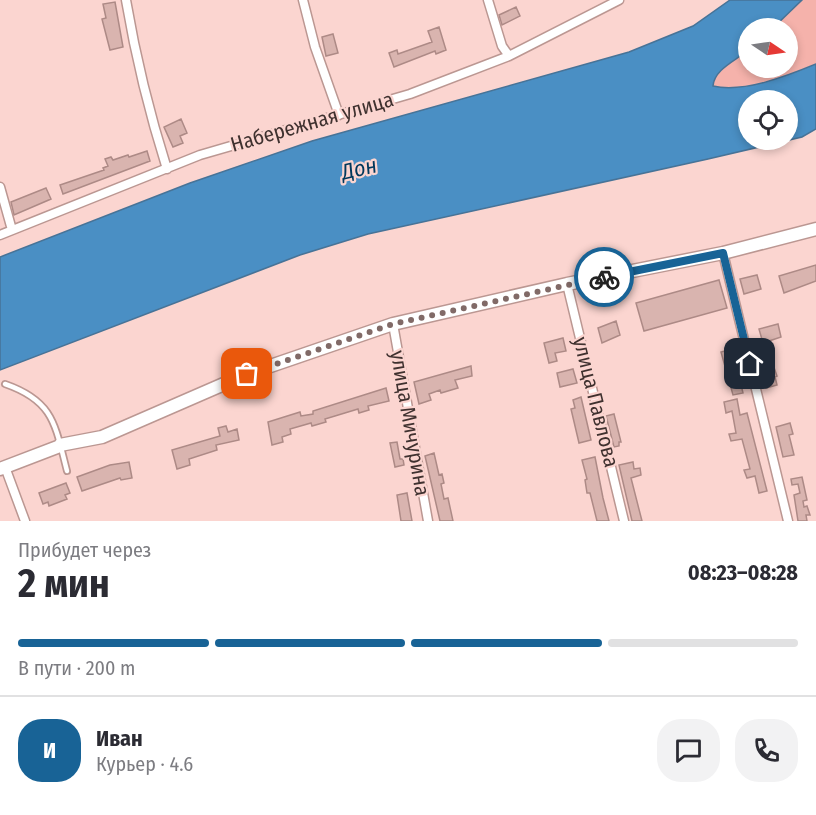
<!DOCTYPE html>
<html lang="ru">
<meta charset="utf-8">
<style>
:root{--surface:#fff;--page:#f2f2f3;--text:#2b2b33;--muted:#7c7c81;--line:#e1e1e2;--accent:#186396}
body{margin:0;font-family:"Fira Sans Condensed",sans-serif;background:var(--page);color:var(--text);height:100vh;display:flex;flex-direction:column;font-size:22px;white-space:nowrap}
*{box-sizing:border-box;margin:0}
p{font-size:20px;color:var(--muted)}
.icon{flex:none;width:33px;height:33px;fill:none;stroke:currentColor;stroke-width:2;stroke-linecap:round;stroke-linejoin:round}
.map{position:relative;height:521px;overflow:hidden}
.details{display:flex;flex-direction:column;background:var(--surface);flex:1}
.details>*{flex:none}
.needle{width:39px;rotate:103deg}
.buttons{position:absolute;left:738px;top:18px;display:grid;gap:12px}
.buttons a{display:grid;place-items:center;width:60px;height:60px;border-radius:50%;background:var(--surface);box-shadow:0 3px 9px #0003;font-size:30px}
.pin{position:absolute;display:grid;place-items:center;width:51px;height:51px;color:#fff;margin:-26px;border-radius:12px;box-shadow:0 3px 9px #0006}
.courier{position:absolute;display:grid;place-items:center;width:60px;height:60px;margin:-30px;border:4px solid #186396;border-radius:50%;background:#fff;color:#222;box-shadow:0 2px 8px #0007}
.head em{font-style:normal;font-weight:700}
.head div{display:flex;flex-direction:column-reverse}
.head{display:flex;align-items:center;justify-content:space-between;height:102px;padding:0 18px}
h1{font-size:39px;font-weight:700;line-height:45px}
.bar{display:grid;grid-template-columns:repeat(4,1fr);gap:9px 6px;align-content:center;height:72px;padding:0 18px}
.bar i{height:8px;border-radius:4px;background:var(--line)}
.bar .current{background:var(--accent)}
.bar p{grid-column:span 4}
.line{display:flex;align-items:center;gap:15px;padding:0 18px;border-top:2px solid var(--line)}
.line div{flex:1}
.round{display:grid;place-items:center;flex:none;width:63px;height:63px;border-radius:24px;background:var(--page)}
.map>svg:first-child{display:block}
.green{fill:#f5b2ab}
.water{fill:#4a8fc4;stroke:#477397;stroke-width:1.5;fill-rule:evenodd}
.building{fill:#d9b4af;stroke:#ad8a86;stroke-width:1.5}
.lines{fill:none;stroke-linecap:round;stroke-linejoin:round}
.lane-casing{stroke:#bb9792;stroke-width:8}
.street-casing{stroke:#bb9792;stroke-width:11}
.secondary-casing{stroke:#bb9792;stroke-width:15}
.lane{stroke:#fff;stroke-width:4.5}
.street{stroke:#fff;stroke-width:8}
.secondary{stroke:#fff;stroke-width:12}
.done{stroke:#816a67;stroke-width:6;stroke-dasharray:0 10.8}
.route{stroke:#186396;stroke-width:8}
.labels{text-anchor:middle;stroke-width:4.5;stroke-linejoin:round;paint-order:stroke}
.street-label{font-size:21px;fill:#3f312f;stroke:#fbd5d0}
.water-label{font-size:22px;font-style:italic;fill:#00385c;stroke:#fbd5d0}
</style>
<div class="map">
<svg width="816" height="521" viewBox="0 0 816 521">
<rect width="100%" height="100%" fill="#fbd5d0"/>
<path class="green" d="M802,0H816V64C785,76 747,92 713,87C714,69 737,60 748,50V68H788V28H773Z"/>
<path class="water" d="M730,0H802L773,28H748V50C737,60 714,69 713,86C744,93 787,76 816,64V129L802,137L708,159L368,234L300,255L0,370V257L190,183L312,141L629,52L693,26ZM748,100H788V140H748Z"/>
<path class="building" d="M115,2L123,47L110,50L102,19L106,18L103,4Z
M516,7L520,16L502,25L499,15Z
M439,27L446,50L436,54L435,51L394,67L389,53L397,50L398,54L432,42L428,31Z
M333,34L338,53L326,56L322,37Z
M181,119L187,133L180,136L183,143L173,147L164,127Z
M147,151L150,161L63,194L60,185L104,170L103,168L108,166L105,159L111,157L113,160L128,155L129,157Z
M46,188L51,199L14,215L11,202Z
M816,265V281L784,293L779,276Z
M757,275L761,289L744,294L740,279Z
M719,280L727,308L644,331L636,303Z
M616,321L620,335L602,343L598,328Z
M778,324L781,337L763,343L759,329Z
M563,338L566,351L555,353L557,361L549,363L544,343Z
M733,349L735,359L740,358L741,364L736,365L743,393L733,395L721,352Z
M768,350L777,376L775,377L777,385L766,388L758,353Z
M471,366L472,376L455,380L458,388L441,393L440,390L429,394L431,400L419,404L414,382Z
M573,369L577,383L560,387L557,373Z
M386,388L389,401L368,406L369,410L359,413L358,409L325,419L326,422L312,426L311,423L290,429L291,434L282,437L283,442L272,445L268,422L300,412L301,416L313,414V411Z
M581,397L591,440L579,443L571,409L575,408L573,400Z
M737,399L740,415L747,413L767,491L759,493L755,476L747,478L744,470L750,469L742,439L731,441L729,434L736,433L732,411L726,413L724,402Z
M614,414L621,442H619V446L614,447L606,416Z
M790,423L793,434L789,435L794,455L783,457L776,427Z
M226,426L228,432L237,429L239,440L216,445L217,450L189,459L190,465L177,469L172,450L220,436L218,428Z
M397,442L400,459H403L404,465L395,467L390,443Z
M434,453L439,475L442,474L444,483L441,484L444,499L448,498L453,521H440L425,456Z
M595,457L603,498L609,521H597L590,493H587L585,480L587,479L582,460Z
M129,462L132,478L121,480L120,478L82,491L77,477L110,465Z
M633,462L634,469L640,468L641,475L631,478L642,521H632L619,465Z
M802,477L807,500L803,501L804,507L807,506L810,515H806L807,521H798L794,495L800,493L798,484L792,485L791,479Z
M66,483L70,493L65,495L67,499L49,506L48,502L43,504L39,493Z
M407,493L412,521H401L397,495Z"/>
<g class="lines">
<defs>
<path id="lane" d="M5,384C54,401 55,425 67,471"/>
<path id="street" d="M126,0C136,59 149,112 167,169
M303,0L315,47L339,115
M488,0L502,46L509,56
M0,187L12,230
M0,235L200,155L410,94L509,56L619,0
M723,253L788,521
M567,284L624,521
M393,324L428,521
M5,467L25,521"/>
<path id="secondary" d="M60,445L102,437L247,374L393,324L567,284L723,253L816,229
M0,469L60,446"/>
</defs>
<use href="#lane" class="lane-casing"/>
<use href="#street" class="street-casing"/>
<use href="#secondary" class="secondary-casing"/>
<use href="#lane" class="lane"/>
<use href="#street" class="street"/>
<use href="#secondary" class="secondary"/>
</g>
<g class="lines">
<path class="done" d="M247,374L393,324L604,277"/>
<path class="route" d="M604,277L723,253L750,364"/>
</g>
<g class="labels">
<g class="street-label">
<text transform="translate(312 122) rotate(-16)" y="7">Набережная улица</text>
<text transform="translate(596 402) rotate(76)" y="7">улица Павлова</text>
<text transform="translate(410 423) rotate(80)" y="7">улица Мичурина</text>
</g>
<g class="water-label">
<text transform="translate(359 168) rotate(-13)" y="8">Дон</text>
</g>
</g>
</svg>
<div class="buttons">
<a><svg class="needle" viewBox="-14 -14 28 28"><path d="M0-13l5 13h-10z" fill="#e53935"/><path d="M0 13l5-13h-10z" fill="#7c7c81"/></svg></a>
<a><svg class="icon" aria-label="locate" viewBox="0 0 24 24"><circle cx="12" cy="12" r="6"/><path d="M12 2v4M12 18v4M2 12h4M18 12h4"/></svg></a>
</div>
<div class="pin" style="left:247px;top:374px;background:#ea580c"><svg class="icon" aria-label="bag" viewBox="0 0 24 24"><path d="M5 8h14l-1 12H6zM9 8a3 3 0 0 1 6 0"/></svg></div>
<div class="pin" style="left:750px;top:364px;background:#1f2937"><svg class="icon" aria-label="home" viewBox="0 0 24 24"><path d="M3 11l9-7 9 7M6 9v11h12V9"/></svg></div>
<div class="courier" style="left:604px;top:277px"><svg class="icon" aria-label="bike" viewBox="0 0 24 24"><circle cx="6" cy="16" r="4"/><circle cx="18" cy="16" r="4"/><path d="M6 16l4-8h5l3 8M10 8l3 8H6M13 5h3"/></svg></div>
</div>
<section class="details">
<div class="head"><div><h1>2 мин</h1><p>Прибудет через</p></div><em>08:23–08:28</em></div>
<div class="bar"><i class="current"></i><i class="current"></i><i class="current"></i><i></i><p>В пути · 200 m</p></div>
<div class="line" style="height:108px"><b class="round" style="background:var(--accent);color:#fff">И</b><div><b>Иван</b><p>Курьер · 4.6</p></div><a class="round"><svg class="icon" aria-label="chat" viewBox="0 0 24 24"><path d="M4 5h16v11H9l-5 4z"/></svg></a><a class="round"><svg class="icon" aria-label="phone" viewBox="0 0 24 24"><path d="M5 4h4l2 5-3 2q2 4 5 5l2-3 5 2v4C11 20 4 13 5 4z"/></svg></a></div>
</section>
